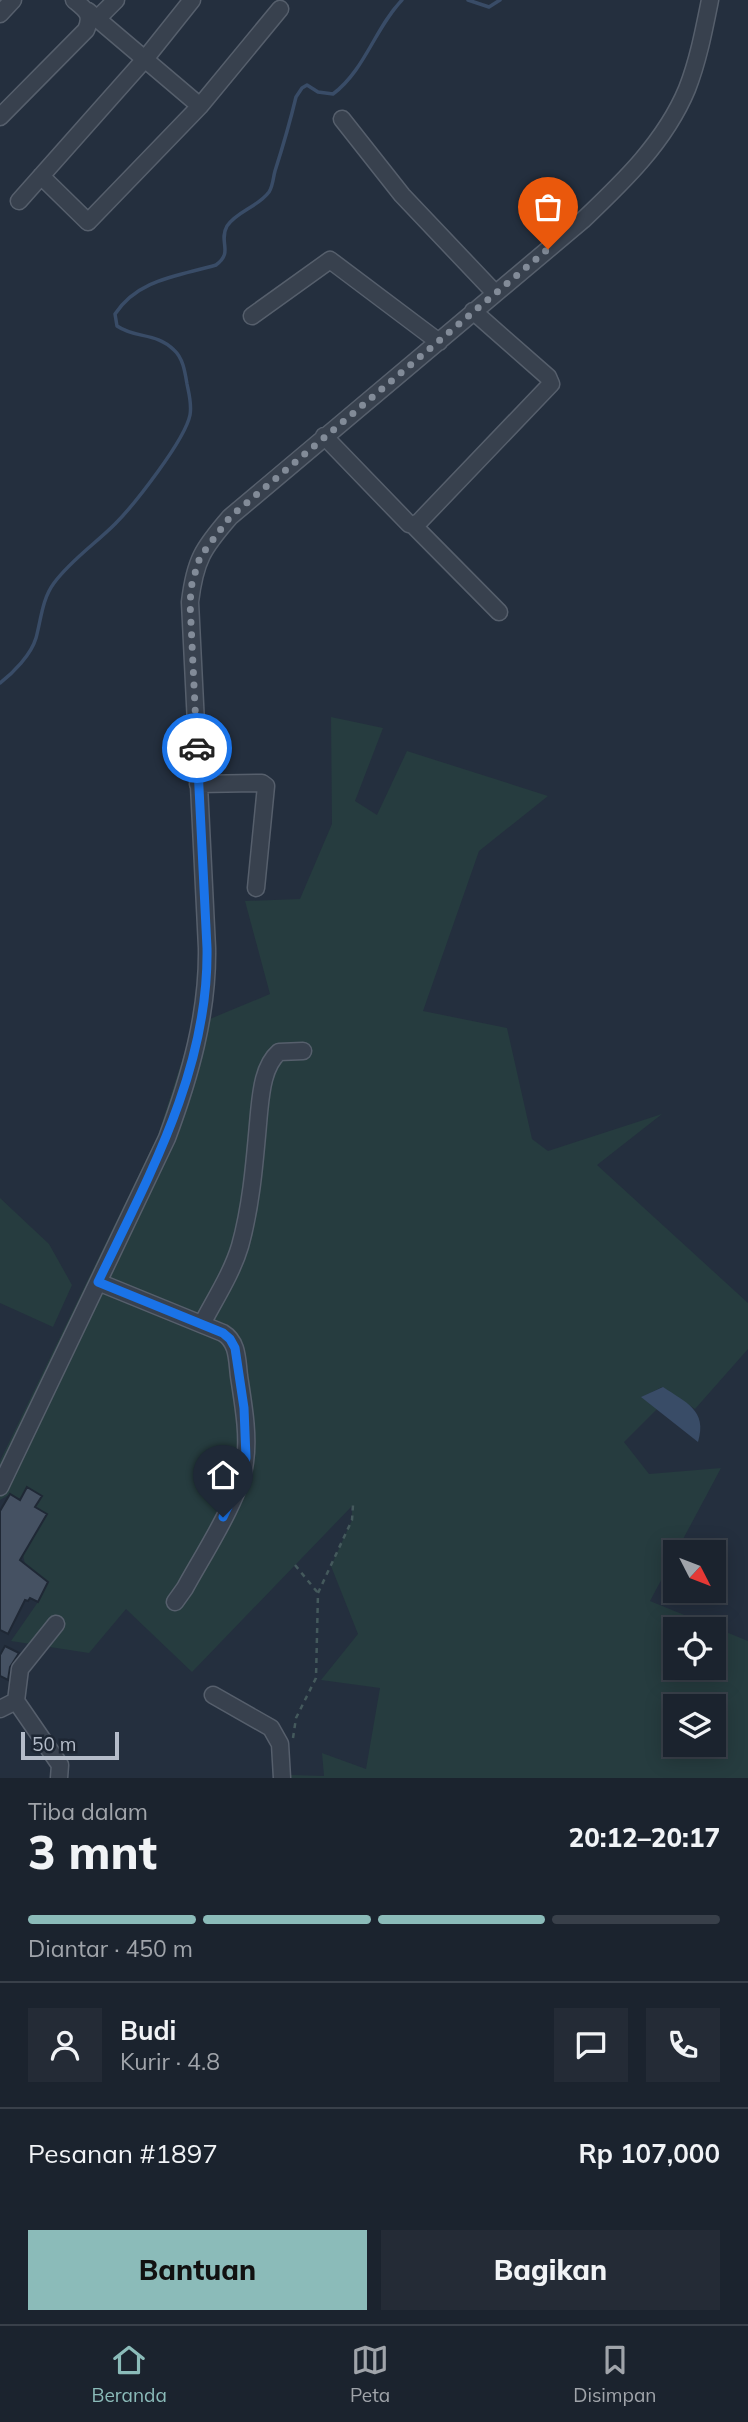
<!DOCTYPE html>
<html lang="id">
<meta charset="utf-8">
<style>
:root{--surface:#1b232e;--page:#242b36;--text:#f1f3f6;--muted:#a0a4aa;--line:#39404a;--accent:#8bbbb9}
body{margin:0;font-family:Mulish,sans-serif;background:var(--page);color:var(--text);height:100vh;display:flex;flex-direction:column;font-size:26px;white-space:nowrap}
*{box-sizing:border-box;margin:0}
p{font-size:23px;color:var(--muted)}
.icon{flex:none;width:38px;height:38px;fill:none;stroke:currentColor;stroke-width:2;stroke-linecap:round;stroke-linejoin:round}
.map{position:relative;height:1778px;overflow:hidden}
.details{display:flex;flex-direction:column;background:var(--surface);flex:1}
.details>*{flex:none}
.needle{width:46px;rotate:132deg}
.controls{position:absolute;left:663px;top:1540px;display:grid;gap:14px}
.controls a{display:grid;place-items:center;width:63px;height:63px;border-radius:0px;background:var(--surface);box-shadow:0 4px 18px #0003,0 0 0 2px var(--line);font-size:35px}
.scale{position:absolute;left:21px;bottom:18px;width:98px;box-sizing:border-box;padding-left:7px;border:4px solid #b4bcc9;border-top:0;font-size:19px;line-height:24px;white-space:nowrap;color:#b4bcc9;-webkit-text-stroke:5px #1d2633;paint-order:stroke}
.pin{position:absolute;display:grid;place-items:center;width:60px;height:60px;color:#fff;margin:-72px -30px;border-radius:50% 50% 50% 0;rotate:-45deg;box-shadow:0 0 7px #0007}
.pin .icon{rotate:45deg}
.courier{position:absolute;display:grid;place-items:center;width:70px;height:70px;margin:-35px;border:5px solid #1a73e8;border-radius:50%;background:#fff;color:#222;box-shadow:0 2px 9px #0007}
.headline em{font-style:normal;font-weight:800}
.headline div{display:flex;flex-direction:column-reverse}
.headline{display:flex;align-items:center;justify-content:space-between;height:119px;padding:0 28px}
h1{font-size:46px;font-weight:800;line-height:52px}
.bar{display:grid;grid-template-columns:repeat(4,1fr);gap:10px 7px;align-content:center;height:84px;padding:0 28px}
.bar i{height:9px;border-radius:5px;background:var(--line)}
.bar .selected{background:var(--accent)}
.bar p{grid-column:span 4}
.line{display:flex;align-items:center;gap:18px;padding:0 28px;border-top:2px solid var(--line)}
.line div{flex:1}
.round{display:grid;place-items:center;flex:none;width:74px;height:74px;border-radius:0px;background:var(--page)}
.action{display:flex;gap:14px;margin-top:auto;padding:14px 28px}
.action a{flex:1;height:80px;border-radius:0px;background:var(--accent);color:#111;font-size:28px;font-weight:800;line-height:80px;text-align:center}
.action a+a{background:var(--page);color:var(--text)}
.dock{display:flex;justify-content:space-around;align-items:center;height:98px;border-top:2px solid var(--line);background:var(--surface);font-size:19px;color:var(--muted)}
.dock a{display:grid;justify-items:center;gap:4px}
.dock .selected{color:var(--accent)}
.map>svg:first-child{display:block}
.green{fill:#263c3f;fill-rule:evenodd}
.water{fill:#394c67}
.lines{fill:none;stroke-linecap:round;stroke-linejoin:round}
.stream{stroke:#394c67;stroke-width:3.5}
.building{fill:#455162;stroke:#1f2835;stroke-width:2}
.minor-casing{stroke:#565f6c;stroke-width:19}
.path{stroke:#44595c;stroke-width:2.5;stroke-dasharray:5 5;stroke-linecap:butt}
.minor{stroke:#38414e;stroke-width:16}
.done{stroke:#828b98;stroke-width:7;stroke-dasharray:0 12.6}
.route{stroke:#1a73e8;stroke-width:9}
</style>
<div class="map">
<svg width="748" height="1778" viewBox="0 0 748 1778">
<rect width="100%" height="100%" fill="#242f3e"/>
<path class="green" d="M331,717L383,728L355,801L377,815L407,751L548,796L479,851L423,1011L507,1028L532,1139L548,1151L662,1114L597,1165L748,1303V1349L695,1409L662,1387L642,1397L657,1409L624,1442L649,1474L721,1468L650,1601L748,1641V1778H291V1775L324,1776L322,1753L366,1769L380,1688L321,1680L358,1634L331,1566L352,1520V1506L192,1672L126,1609L89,1653L11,1641L38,1602L48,1582L25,1564L23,1555L47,1514L35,1507L42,1496L27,1487L20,1500L10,1494L0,1500V1461L158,1135L193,1026L270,994L245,901L300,899L332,824ZM676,1629H714V1668H676ZM676,1706H714V1745H676Z
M0,1198L49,1244L72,1285L53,1327L0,1303Z"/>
<path class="water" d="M663,1387C685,1402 708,1410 698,1442L641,1397Z"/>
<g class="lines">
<path class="stream" d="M468,0L489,7L500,0
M0,683C13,673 31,655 36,638C41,620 42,599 54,583C71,560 95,544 115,524C134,505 185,440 190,415C192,404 189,394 187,384C185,372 183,358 174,350C156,332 136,339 117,326L115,314C138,279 178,276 216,265C234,252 218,242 227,226C237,211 258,207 269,192C273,186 273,178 275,171C283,146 290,122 296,97L302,88L307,85L318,92L333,94C365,70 375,28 402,0"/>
</g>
<path class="building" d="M27,1487L42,1496L35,1507L47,1514L20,1560L48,1582L38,1602L30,1598L28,1601L25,1600L8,1634L0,1630V1511L10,1494L20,1500Z
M5,1646L19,1653L10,1667L8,1680L0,1676V1655Z"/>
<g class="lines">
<defs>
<path id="minor" d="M88,11L200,106
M0,14L13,0
M97,19L116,0
M0,117L86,30C93,14 86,10 74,0
M342,119L402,195L495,293
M41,176L88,222L200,106L280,9
M19,201L145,59L192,0
M252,316L330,260L439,342
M324,436L409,524L413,525L419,522L551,384L548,377L473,311
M413,525L499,612
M198,784L262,783L266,786L256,888
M98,1282L223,1333C238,1342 237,1360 239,1376C243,1403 249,1434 245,1462C241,1497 203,1555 185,1588L175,1602
M202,1324C215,1299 232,1273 240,1246C252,1203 255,1157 259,1113C261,1093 263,1066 279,1052L303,1051
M0,1487L167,1138C190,1076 208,1014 207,948L190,602C195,560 203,548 230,517L583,220C623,182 665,142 687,89C698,61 704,30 710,0
M213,1695L271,1728L280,1744L282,1778
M16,1701L60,1765L59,1778
M16,1701L20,1669L56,1624
M0,1709L16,1701"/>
</defs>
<use href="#minor" class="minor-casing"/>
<path class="path" d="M295,1565L318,1593
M293,1738L296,1718L316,1678L318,1593L352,1520L353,1505"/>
<use href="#minor" class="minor"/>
</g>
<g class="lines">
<path class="done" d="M197,748L190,602L192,583L200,557L230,517L548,249"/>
<path class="route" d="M197,748L207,948C209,1069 149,1176 98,1282L223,1333L230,1339L235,1348L244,1408L246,1458L241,1480L223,1517"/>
</g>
</svg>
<div class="controls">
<a><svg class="needle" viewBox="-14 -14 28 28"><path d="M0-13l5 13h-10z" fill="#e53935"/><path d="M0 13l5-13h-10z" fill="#a0a4aa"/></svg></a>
<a><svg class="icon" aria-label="locate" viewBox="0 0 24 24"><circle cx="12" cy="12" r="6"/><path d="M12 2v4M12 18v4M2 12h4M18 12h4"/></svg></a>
<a><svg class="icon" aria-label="layers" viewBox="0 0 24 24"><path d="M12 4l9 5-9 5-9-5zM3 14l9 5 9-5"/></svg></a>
</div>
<div class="scale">50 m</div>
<div class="pin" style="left:548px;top:249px;background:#ea580c"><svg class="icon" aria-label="bag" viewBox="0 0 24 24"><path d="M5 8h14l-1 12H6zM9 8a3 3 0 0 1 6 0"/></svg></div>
<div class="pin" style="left:223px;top:1517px;background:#1f2937"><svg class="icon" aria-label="home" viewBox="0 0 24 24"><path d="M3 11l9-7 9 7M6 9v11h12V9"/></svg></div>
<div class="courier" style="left:197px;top:748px"><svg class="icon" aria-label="car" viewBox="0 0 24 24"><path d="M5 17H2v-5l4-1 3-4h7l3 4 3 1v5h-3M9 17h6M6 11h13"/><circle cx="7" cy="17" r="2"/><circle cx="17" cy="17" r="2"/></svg></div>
</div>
<section class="details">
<div class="headline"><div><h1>3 mnt</h1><p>Tiba dalam</p></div><em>20:12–20:17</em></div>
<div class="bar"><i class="selected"></i><i class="selected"></i><i class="selected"></i><i></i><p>Diantar · 450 m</p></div>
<div class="line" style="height:126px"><a class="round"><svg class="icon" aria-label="person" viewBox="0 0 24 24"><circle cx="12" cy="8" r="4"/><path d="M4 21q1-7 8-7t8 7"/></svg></a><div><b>Budi</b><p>Kurir · 4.8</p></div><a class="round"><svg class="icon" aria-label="chat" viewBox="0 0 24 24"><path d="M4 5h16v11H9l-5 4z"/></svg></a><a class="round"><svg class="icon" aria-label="phone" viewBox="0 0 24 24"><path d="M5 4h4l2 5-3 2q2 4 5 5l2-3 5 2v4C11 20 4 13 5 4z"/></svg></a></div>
<div class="line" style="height:91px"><div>Pesanan #1897</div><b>Rp 107,000</b></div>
<div class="action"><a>Bantuan</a><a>Bagikan</a></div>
</section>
<nav class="dock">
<a class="selected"><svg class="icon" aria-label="home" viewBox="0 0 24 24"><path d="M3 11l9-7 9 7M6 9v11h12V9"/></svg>Beranda</a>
<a><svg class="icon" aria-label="map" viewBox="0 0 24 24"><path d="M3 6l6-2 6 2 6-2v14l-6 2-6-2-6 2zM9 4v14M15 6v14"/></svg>Peta</a>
<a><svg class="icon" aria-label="saved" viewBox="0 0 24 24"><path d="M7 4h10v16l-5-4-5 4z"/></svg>Disimpan</a>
</nav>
